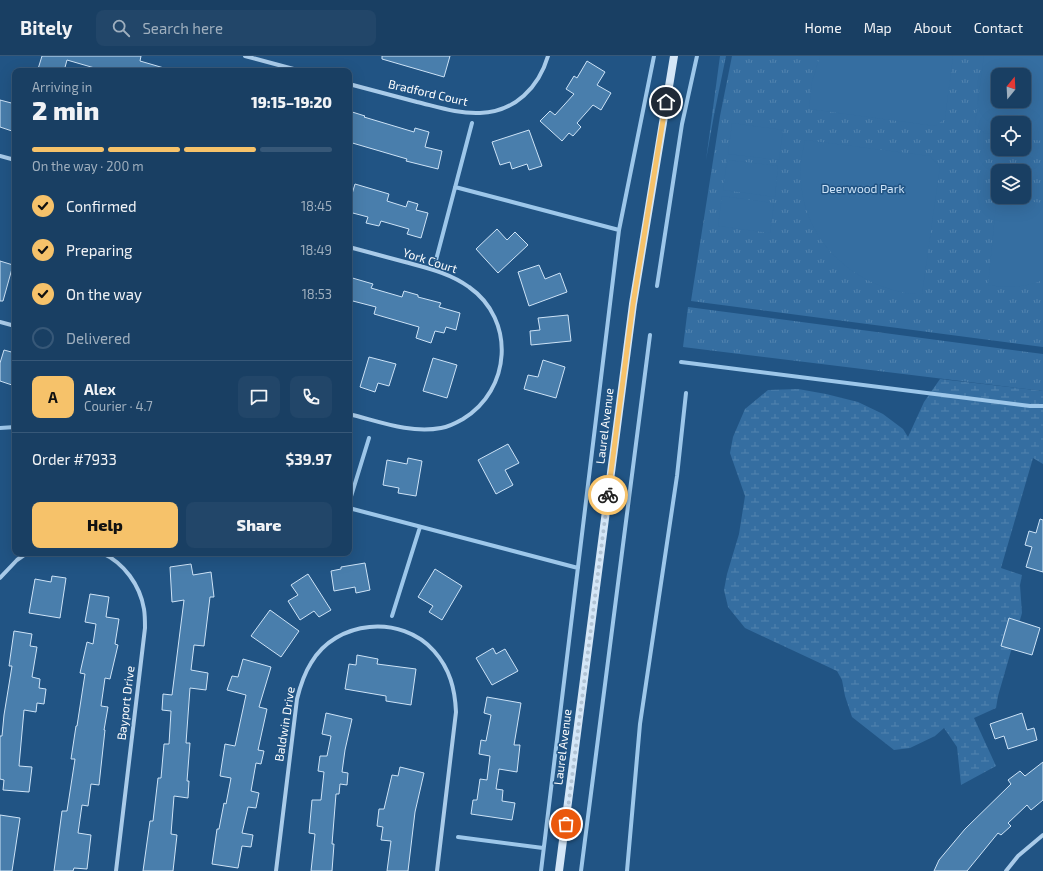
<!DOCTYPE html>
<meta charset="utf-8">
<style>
:root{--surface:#193f63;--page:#224669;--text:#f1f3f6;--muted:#9fafbe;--line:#375878;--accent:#f6c26a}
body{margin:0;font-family:"Exo 2",sans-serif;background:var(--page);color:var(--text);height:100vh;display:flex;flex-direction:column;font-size:15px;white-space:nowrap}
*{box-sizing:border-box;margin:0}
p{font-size:13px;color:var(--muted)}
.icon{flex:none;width:22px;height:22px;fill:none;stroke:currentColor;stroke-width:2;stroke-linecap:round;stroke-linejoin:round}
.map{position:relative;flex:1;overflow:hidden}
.side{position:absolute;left:12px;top:12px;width:340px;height:488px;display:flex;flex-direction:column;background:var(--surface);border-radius:8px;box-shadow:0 4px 16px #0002,0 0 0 1px var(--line)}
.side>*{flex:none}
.needle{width:26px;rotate:18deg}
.controls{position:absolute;left:991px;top:12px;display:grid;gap:8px}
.controls a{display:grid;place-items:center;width:40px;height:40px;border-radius:8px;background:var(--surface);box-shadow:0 4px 16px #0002,0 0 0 1px var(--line);font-size:20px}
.pin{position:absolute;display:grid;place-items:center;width:34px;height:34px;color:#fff;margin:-17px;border:2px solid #fff;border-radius:50%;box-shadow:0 1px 4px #0007}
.courier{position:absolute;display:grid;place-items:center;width:40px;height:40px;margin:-20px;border:3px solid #f6c26a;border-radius:50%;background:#fff;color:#222;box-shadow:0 1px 5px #0007}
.summary em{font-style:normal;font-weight:800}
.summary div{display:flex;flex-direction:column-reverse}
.summary{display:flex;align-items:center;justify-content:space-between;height:68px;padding:0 20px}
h1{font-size:26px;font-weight:800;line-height:30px}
.bar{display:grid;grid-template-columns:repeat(4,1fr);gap:6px 4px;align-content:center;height:48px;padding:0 20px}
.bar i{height:5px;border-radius:3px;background:var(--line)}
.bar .on{background:var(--accent)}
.bar p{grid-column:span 4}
.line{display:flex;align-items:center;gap:10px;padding:0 20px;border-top:1px solid var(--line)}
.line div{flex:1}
.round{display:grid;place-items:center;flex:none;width:42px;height:42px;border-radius:8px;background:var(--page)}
ol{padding:0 20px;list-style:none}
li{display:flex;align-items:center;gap:12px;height:44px}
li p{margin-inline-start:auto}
li .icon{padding:4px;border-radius:50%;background:var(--accent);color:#111;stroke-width:4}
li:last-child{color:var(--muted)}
li i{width:22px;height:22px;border:2px solid var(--line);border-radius:50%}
.cta{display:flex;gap:8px;margin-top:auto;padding:8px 20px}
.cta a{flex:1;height:46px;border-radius:8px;background:var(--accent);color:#111;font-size:16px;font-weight:800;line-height:46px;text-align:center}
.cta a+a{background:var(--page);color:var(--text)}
header{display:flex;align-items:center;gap:24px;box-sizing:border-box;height:56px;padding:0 20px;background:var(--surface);border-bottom:1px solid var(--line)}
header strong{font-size:19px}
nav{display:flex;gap:22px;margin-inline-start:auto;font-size:14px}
.search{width:280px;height:36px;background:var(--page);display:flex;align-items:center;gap:10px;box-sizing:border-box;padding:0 14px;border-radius:8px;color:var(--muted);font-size:15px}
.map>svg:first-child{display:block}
.grass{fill:url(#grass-tufts);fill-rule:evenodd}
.wetland{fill:url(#wetland-marsh)}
.garden{fill:#356ea1;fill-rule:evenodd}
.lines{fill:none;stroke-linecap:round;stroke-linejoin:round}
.stream{stroke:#9dc7ea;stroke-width:4}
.building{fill:#497eac;stroke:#cde3f7}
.street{stroke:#a9cbe9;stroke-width:4}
.secondary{stroke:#d4e6f7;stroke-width:8}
.done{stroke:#b1c3d4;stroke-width:4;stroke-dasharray:0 7.2}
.route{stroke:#f6c26a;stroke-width:5}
.labels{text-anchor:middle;stroke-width:3;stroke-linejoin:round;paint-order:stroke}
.street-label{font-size:12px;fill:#fff;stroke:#215484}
.park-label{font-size:12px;fill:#cde3f7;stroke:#215484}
</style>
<header>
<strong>Bitely</strong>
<div class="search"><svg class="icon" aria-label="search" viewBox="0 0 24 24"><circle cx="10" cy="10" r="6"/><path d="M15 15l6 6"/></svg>Search here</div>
<nav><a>Home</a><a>Map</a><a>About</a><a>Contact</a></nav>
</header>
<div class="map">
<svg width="1043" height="815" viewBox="0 0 1043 815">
<defs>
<pattern id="grass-tufts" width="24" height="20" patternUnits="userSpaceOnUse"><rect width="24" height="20" fill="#356ea1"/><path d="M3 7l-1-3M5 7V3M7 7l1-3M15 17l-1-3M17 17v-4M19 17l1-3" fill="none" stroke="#5384af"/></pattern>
<pattern id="wetland-marsh" width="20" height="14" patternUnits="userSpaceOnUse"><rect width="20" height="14" fill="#356ea1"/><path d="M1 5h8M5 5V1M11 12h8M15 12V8" fill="none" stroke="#5384af"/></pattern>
</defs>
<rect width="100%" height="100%" fill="#215484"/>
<path class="grass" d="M720,0H726L714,59L706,104Z
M732,0H1043V291L691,245L720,60ZM998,19H1024V45H998ZM998,67H1024V93H998ZM998,115H1024V141H998Z
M688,251L1043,298V335L683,291Z"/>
<path class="wetland" d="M940,323L1043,335V408L1033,402L1001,512L1022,519L1020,529L1022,557L998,640L996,652L974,662L996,710L961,729L957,691L944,672L935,680L910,692L894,694L852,661L845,640L842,624L837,615L745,572L728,551L724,534L727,518L739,478L745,440L730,397L733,381L745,353L768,334L798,333L826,338L858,346L883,358L903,373L908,381L924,346Z"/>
<path class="garden" d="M820,0H953L945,63L935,70L809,53L812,26Z
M984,0H1043V85L1024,82V67H998V79L984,77L975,67ZM998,19H1024V45H998Z
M732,67L783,74L779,104L728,98Z
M805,84L930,100L940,111L922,238C915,238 908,238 901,236C847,224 805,182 801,126C799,112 802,98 805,84Z
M727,104L778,110L775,141L723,134Z
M722,140L774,147L770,177L718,170Z
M1005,143L1043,147V224C1025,232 1007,232 988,229L996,150Z"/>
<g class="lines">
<path class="stream" d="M455,131L619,174
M436,204L472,67
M657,230L682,68L697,0
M681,306L1030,350H1043
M0,372L15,371
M349,447L369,382
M349,452L578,512
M392,560L420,471
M458,781L543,792
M541,815L619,174L654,0
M581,815L650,279
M627,815L640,668L677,420L686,337"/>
</g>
<path class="building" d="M42,0H141L140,5L164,12L163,15H105L67,4L64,15H45L38,13Z
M382,0H450L444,21L382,3Z
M587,5L605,16L597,29L611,37L601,54L593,49L577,67L581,71L573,80L569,77L562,85L540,65L550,55L555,59L574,38L566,33L574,20L577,22Z
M0,44L15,48V76L0,71Z
M349,55L365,60L364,61L414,76L415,72L429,76L425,91L442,95L438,113L406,105L407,103L349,86Z
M529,74L542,110L529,114L527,108L512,113L510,106L500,109L492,86Z
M355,128L389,138L387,145L406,151L408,145L418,148L416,154L428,157L421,182L407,178L409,173L381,165L379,170L366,167L368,161L349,156V148Z
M497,173L507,184L515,176L528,189L498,217L476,193Z
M0,205L13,209L3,245H0Z
M539,209L545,223L560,217L567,236L529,250L518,216Z
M349,221L373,228L371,232L402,241L404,235L418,239V241L441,247L439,251L460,257L456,274L446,271L444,277L435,275L431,287L416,282L419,271L374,258L376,251L349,244Z
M568,259L571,285L531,289L530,275L540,274L538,262Z
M4,294L15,297V330L0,325V307Z
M369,301L396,308L389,330L378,327L375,336L360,331Z
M433,302L457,309L447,342L423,335Z
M543,304L565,311L556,342L524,333L528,319L538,321Z
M508,388L519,407L505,414L513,429L496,438L478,404Z
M408,402L422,405L416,440L398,437L399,432L383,429L387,404L407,408Z
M1040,463L1043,464V516L1026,511L1032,491L1025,489L1029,475L1036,477Z
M365,507L370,534L356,537L355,531L334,535L331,515L341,513V511Z
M191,508L193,519L211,516L214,541H210L204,590L194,589L191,614L208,617L206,634L190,632L186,687H190L187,725H189L188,742L174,740L171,778L177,779L173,815H143L150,765H153L158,722H161L164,688H169L171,655L162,654L163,638L172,639L184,544L172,546L170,511Z
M435,513L462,530L442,564L429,556L433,550L418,541Z
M308,518L331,554L319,561L314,555L300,564L288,545L298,539L291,529Z
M52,520L66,522L60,562L29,557L35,523L51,526Z
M90,538L109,541L106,561L119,563L115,588L118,589L110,623L105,622L101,650L108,651L104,674H105L99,729L91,728L88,750L82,749L78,777L91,779L87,813L74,812L73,815H54L62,755H67L75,703H71L76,670H77L85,618L80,617L87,586L93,588L96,568L85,566Z
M270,554L299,575L281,601L251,580Z
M1009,562L1040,572L1032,599L1001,590Z
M14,575L32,578L30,590L37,591L32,621L40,623L39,632L46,633L44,648L37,647L36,656L24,654L19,710L32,711L29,736L3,734L4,724L0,723V680H2L4,659L12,610H9Z
M493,592L496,598L505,593L518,615L492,629L476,602Z
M357,599L378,603L377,608L416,613L411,649L386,645V640L345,633L349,608L356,609Z
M243,603L271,611L259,651L267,653L258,694L264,695L261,708L256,707L251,735L259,737L256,752L248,751L242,777L253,779L251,791L242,790L238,812L212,808L217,773H219L224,747L226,748L231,722L220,720L225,688L235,690L246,639L227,634L232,620L238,621Z
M487,641L521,647L514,689H520L517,716L499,713L496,733L503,734L502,745L515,747L512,764L471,758L473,744H477L480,723L487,724L490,700L479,698L481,684L486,685L491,659L484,657Z
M326,657L352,663L345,694L342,716L348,717L347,729L340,728L339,738H336L332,788H334L332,815H311L315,778L309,777L312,744H321L324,716L318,715L320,700H327L331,680L322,678Z
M1022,657L1027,674L1034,672L1037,684L1008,693L1004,680L995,683L990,668Z
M1043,706V744L1031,754L1027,749L1008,767L1011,770L1001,779L998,777L967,815H934L939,804L965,773L1011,728L1008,724L1020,715L1025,720Z
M400,711L424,717L415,756L408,815H387L391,785L381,784L383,771L377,770L379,753H384L392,719L398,720Z
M0,759L20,762L12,815H0Z"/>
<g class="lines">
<path class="street" d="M245,0L301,15
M349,28C372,34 395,40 417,46C438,51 459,58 480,57C515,56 539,31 548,0
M0,100L15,104
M349,191C368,196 386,201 405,206C427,212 450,217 469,231C516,264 511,334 463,363C456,367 448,371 441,372C410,378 378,365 349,358
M0,266L15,270
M102,497C124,507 140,529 144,553C145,559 145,566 145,572L116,815
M0,522L17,504L27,497
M276,815L297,643C300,631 304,618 311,607C336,564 401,558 434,595C450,613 455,633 456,656L437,815
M1006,815L1018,800L1043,779"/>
<path class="secondary" d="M559,815L633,248L674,0"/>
</g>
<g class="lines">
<path class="done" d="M566,768L608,439"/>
<path class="route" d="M608,439L633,248L666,46"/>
</g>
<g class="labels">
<g class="street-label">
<text transform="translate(428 37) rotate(13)" y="4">Bradford Court</text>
<text transform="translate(430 205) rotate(18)" y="4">York Court</text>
<text transform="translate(605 370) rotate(-83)" y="4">Laurel Avenue</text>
<text transform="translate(126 647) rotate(-83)" y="4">Bayport Drive</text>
<text transform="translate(285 668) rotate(-81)" y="4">Baldwin Drive</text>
<text transform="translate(563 691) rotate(-83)" y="4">Laurel Avenue</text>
</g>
<g class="park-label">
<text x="863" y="137">Deerwood Park</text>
</g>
</g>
</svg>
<div class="controls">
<a><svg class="needle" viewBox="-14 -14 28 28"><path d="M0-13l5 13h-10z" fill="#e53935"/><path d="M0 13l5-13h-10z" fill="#9fafbe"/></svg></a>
<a><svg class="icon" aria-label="locate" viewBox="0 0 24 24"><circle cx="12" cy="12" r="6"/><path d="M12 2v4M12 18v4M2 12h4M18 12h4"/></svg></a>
<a><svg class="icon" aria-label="layers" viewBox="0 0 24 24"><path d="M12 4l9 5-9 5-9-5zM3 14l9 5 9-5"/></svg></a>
</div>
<div class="pin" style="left:566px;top:768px;background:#ea580c"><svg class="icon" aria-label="bag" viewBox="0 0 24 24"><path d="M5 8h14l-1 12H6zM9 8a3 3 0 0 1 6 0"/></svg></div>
<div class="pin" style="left:666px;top:46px;background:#1f2937"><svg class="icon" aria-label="home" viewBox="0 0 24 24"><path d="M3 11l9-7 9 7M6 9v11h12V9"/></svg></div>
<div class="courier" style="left:608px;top:439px"><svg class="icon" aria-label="bike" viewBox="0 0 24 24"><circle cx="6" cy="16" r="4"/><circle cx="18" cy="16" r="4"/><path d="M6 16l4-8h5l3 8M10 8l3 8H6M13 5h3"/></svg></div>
<section class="side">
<div class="summary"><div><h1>2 min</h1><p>Arriving in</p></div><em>19:15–19:20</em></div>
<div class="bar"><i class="on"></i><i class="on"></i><i class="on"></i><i></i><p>On the way · 200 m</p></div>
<ol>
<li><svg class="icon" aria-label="check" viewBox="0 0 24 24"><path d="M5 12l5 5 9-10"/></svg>Confirmed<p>18:45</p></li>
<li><svg class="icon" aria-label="check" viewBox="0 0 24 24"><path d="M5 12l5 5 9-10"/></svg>Preparing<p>18:49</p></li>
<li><svg class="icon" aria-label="check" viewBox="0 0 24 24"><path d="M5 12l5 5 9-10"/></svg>On the way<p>18:53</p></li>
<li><i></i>Delivered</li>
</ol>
<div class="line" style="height:72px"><b class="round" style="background:var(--accent);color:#111">A</b><div><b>Alex</b><p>Courier · 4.7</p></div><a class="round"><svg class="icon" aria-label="chat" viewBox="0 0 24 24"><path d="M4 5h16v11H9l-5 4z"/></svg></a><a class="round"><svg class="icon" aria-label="phone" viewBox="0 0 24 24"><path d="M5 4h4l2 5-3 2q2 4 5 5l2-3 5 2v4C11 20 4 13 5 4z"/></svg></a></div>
<div class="line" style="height:52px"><div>Order #7933</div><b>$39.97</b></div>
<div class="cta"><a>Help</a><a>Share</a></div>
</section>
</div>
